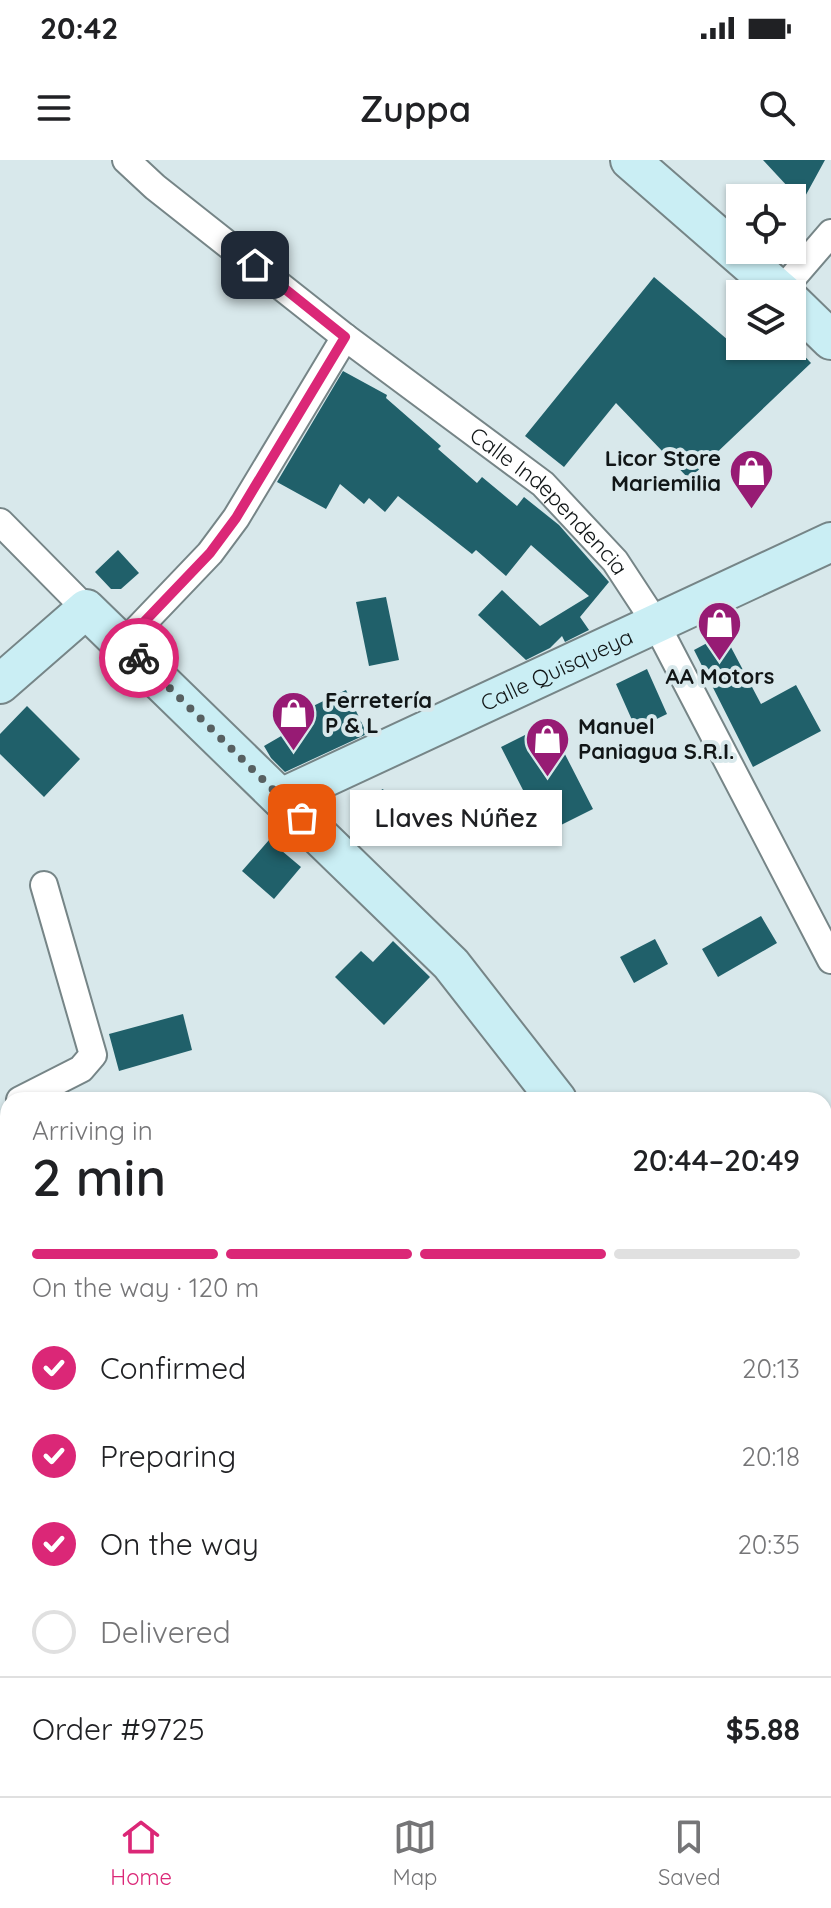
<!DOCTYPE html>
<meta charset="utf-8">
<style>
:root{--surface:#fff;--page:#f2f2f2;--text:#202124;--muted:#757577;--line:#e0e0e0;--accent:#db2777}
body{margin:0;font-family:Quicksand,sans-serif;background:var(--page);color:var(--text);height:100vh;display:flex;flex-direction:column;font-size:30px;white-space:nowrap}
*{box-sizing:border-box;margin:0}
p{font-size:26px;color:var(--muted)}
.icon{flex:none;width:44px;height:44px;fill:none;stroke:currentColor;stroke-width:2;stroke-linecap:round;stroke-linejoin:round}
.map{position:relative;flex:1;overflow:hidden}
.panel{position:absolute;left:0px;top:932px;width:832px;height:704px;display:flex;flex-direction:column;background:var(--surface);border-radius:24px 24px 0 0;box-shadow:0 2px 6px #0004}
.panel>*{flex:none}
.tools{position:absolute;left:726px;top:24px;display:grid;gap:16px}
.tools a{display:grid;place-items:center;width:80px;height:80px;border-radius:0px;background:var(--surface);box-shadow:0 2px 6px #0004;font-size:40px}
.pin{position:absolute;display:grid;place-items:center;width:68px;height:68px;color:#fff;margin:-34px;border-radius:16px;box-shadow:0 4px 12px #0006}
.courier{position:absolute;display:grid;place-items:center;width:80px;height:80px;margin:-40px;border:6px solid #db2777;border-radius:50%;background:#fff;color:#222;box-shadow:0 2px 10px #0007}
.bubble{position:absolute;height:56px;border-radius:0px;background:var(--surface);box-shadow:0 2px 6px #0004;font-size:26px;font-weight:600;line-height:56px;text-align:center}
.headline em{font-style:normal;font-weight:600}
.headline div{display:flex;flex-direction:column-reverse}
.headline{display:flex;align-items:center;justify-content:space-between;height:136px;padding:0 32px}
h1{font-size:52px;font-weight:600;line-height:60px}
.bar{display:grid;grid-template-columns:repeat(4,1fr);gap:12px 8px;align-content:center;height:96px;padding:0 32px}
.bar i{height:10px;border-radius:6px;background:var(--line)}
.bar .active{background:var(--accent)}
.bar p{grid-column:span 4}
.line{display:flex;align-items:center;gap:20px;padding:0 32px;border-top:2px solid var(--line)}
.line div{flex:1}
ol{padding:0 32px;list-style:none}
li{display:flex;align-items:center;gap:24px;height:88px}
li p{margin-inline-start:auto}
li .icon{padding:8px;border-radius:50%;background:var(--accent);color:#fff;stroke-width:4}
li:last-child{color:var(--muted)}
li i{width:44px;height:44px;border:4px solid var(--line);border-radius:50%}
.status{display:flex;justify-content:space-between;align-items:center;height:56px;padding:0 40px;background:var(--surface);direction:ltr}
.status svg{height:22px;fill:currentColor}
header{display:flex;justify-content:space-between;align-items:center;height:104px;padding:0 32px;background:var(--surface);font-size:36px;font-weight:600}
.menu{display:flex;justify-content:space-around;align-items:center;height:112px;border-top:2px solid var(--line);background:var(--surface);font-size:22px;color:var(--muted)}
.menu a{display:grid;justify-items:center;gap:4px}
.menu .active{color:var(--accent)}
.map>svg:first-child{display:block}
.building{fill:#20606a}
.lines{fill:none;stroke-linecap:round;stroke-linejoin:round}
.street-casing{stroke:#768587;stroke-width:30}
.secondary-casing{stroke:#768587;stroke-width:42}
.street{stroke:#fff;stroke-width:26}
.secondary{stroke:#caeef4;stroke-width:38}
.done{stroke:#576061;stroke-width:8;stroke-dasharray:0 14.4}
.route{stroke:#db2777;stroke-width:10}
.labels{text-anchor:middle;stroke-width:8;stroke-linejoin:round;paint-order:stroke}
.poi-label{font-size:22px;font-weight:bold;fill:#111617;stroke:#d8e8eb;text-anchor:start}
.street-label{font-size:22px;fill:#111617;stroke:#d8e8eb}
</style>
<div class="status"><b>20:42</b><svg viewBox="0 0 49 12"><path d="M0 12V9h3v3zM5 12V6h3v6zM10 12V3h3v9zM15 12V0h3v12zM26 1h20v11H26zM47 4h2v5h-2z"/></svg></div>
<header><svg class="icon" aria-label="menu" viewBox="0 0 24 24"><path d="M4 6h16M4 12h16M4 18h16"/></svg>Zuppa<svg class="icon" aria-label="search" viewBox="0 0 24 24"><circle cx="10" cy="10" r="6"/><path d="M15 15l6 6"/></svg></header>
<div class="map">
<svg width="831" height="1636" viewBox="0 0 831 1636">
<rect width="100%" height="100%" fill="#d8e8eb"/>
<path class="building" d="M763,0H825L802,42Z
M654,117L735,186H795L811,203L689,319L616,243L564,307L525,276Z
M343,211L387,235L386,238L441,286L438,289L477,323L482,317L517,346L524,337L559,365L609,422L580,457L589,470L565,482L562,476L550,488L526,500L478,455L502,430L540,466L589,436L531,385L506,416L476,390L472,394L398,336L385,352L369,338L364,344L340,324L326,349L277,322Z
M118,390L139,413L121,429H111L95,412Z
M386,437L399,500L369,506L356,442Z
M724,474L761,544L796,525L821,571L753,607L694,490Z
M647,509L667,554L636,569L616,524Z
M346,530L367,574L285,612L271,598L264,586L314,557L309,548Z
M27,546L80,599L44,637L0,594V574Z
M549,563L593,649L545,673L501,587Z
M383,629L403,667L372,684L352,646Z
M269,680L301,707L274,739L242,711Z
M761,756L777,783L718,817L702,789Z
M655,779L668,804L634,823L620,797Z
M393,781L430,817L384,865L335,817L361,791L373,802Z
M183,854L192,890L119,911L109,874Z"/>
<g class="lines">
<defs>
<g id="street">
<path id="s1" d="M126,0L155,27L345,177L543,324L615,401L655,462L831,800"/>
<path d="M781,131L831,73"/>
<path d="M0,362L86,449"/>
<path d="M124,483L210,393L236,358L345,177"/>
<path d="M20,940L81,909L93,895L44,725"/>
<path d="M0,1071L8,1087"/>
<path d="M0,1502L8,1509"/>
<path d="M277,1628L281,1636"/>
</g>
<g id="secondary">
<path d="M630,0L784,134"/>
<path d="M792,142L831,180"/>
<path d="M0,524L86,449L451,804L557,940"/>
<path id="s2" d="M281,638L831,382"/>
<path d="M803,1628L806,1636"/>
</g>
</defs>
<use href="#street" class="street-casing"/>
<use href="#secondary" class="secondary-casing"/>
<use href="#street" class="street"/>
<use href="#secondary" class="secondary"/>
</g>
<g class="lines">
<path class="done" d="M139,498L302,658"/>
<path class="route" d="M139,498L124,483L210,393L236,358L345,177L255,105"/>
</g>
<defs>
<symbol id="shop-pin" viewBox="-11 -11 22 30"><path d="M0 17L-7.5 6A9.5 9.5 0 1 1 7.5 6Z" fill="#971b74" stroke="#d8e8eb"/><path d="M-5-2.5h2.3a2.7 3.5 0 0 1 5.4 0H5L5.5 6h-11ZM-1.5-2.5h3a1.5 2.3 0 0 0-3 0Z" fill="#fff"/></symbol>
</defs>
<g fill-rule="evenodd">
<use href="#shop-pin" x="726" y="286" width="51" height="69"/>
<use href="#shop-pin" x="694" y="438" width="51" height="69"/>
<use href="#shop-pin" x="268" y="528" width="51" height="69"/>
<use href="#shop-pin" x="522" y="554" width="51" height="69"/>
</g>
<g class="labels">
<g class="poi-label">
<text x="721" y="306" text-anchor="end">Licor Store<tspan x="721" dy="25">Mariemilia</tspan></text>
<text x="720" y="524" text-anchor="middle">AA Motors</text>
<text x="325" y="548">Ferretería<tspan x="325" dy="25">P &amp; L</tspan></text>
<text x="578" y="574">Manuel<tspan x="578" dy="25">Paniagua S.R.I.</tspan></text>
</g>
<g class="street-label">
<text dy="8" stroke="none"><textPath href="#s1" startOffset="544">Calle Independencia</textPath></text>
<text dy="8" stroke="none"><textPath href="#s2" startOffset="304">Calle Quisqueya</textPath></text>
</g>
</g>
</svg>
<div class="tools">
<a><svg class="icon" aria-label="locate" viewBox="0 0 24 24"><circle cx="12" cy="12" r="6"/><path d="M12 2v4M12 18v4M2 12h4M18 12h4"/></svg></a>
<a><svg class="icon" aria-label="layers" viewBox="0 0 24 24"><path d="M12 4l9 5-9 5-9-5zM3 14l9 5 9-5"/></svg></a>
</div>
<div class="pin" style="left:302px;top:658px;background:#ea580c"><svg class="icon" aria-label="bag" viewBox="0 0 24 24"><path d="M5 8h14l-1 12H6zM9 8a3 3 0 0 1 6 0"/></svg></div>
<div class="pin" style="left:255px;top:105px;background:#1f2937"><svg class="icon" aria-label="home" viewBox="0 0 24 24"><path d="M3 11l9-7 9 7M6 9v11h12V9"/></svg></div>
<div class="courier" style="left:139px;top:498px"><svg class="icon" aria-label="bike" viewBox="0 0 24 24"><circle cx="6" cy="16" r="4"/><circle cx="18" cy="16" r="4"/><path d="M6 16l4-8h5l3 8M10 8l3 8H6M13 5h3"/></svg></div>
<div class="bubble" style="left:350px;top:630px;width:212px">Llaves Núñez</div>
<section class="panel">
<div class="headline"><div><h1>2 min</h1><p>Arriving in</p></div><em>20:44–20:49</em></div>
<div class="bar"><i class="active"></i><i class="active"></i><i class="active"></i><i></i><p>On the way · 120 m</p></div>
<ol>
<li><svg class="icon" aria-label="check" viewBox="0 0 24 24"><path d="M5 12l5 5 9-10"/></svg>Confirmed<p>20:13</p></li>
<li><svg class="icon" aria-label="check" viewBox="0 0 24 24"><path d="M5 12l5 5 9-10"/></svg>Preparing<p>20:18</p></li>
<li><svg class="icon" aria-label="check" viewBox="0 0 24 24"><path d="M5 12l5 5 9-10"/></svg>On the way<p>20:35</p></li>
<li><i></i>Delivered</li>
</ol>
<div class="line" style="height:104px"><div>Order #9725</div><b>$5.88</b></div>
</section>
</div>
<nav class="menu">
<a class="active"><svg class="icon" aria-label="home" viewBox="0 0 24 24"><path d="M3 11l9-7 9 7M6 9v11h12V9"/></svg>Home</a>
<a><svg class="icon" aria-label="map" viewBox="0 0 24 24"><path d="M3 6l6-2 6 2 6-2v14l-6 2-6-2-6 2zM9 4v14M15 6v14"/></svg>Map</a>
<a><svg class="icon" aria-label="saved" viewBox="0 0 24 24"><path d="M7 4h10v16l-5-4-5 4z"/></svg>Saved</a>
</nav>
